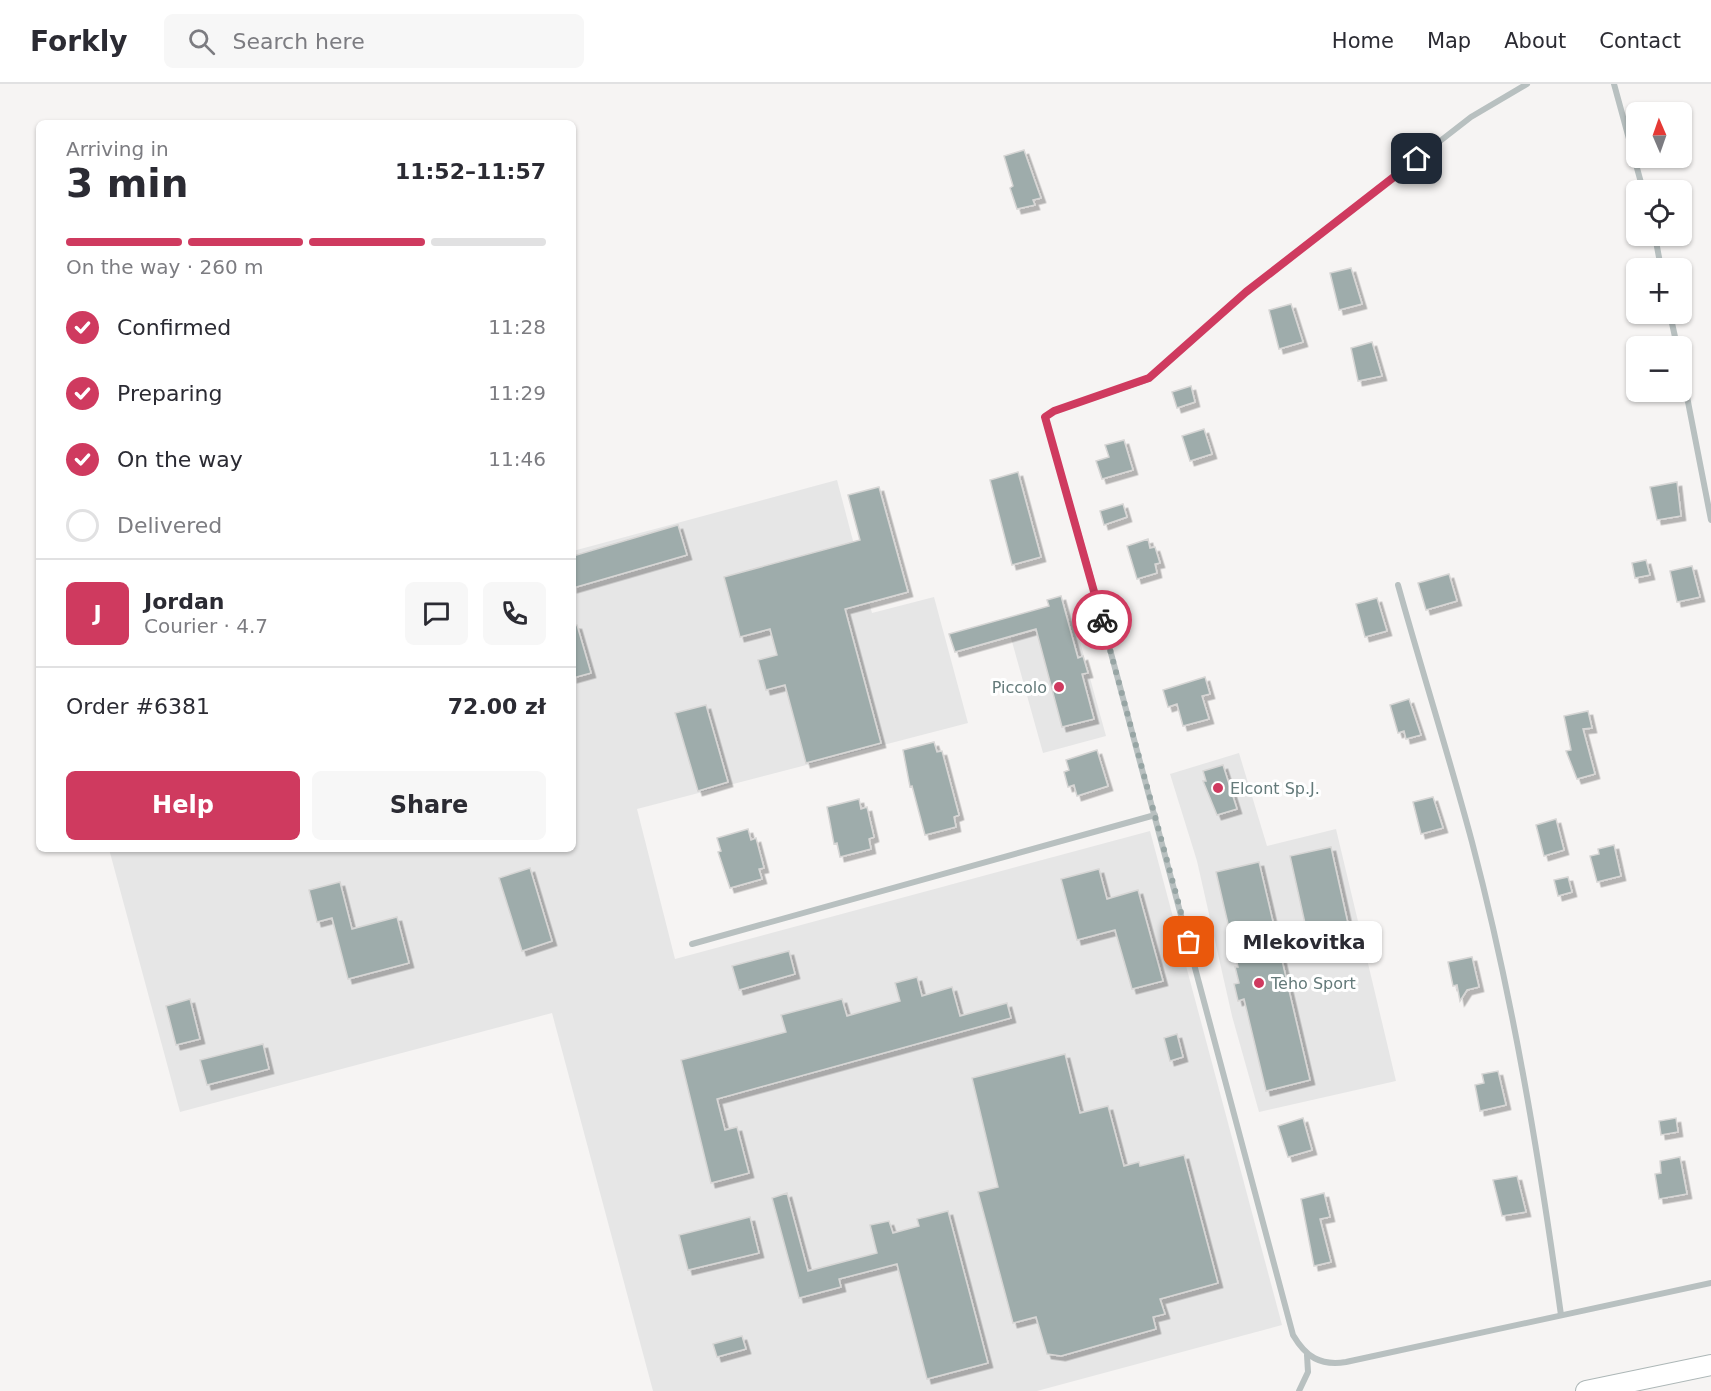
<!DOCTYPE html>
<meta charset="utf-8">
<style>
:root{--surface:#fff;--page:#f7f7f7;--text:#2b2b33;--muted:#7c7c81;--line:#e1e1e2;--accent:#cf3a5f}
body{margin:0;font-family:"DejaVu Sans",sans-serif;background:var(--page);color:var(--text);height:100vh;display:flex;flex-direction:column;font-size:22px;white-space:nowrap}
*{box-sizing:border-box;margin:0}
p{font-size:20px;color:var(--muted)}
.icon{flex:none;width:33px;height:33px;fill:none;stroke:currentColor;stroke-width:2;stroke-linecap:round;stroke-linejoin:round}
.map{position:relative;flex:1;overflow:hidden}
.side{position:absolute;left:36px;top:36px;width:540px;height:732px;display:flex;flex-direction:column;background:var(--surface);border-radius:9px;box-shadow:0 2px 4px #0004}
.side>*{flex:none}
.needle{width:39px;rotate:358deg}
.fabs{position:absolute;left:1626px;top:18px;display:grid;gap:12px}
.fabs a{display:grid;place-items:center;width:66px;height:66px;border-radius:9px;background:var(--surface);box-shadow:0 2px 4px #0004;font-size:30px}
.pin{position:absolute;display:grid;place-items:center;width:51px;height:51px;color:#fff;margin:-26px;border-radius:12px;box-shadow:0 3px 9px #0006}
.courier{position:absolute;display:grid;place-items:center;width:60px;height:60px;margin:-30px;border:4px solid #cf3a5f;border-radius:50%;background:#fff;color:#222;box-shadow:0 2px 8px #0007}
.bubble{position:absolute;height:42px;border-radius:9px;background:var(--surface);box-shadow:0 2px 4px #0004;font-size:20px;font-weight:600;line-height:42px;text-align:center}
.overview em{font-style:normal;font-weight:600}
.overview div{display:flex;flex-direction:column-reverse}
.overview{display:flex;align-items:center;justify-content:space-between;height:102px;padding:0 30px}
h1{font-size:39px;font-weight:600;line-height:45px}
.bar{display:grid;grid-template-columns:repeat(4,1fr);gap:9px 6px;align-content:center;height:72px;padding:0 30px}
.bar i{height:8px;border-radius:4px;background:var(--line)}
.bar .on{background:var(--accent)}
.bar p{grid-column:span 4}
.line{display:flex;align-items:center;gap:15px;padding:0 30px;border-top:2px solid var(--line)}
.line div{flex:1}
.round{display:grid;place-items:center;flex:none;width:63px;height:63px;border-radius:9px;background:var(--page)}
ol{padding:0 30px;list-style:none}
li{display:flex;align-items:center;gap:18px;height:66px}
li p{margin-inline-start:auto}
li .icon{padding:6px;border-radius:50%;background:var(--accent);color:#fff;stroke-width:4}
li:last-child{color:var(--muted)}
li i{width:33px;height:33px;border:3px solid var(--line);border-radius:50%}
.cta{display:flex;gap:12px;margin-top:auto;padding:12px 30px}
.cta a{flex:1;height:69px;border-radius:9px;background:var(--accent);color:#fff;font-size:24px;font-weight:600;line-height:69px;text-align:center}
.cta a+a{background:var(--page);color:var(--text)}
header{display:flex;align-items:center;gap:36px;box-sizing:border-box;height:84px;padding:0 30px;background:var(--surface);border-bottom:2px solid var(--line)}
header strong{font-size:28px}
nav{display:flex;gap:33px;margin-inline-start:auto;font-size:21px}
.search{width:420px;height:54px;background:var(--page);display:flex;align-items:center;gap:15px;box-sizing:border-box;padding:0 21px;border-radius:9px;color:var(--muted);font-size:22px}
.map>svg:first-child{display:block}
.built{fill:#e6e6e6}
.building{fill:#9eacab;stroke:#d7d6d5;stroke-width:1.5;filter:url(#shadow)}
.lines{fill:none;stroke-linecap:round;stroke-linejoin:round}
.secondary-casing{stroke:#adb7b7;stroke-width:22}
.street{stroke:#b8c0c0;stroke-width:6}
.secondary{stroke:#fff;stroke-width:20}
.done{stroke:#97a5a4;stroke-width:6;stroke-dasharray:0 10.8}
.route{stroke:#cf3a5f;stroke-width:8}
.poi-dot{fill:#cf3a5f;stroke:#fff;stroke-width:2}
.labels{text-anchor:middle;stroke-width:6;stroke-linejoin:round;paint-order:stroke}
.poi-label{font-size:16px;fill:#647a7a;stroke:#fff;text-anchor:start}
</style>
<header>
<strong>Forkly</strong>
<div class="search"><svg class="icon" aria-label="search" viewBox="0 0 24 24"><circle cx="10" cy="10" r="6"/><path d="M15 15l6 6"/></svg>Search here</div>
<nav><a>Home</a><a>Map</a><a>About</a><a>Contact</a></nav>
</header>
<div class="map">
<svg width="1711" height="1307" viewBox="0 0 1711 1307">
<defs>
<filter id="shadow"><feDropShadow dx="4.5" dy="4.5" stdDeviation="0" flood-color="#0004"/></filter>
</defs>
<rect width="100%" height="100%" fill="#f6f4f3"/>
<path class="built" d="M837,396L872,529L934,513L968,639L637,725L675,875L1150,747L1282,1241L1037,1307H653L552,929L180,1028L109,765H573V467Z
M1074,536L1106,652L1043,669L1011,554Z
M1239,669L1267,762L1336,745L1396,997L1259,1028L1232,932L1197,777L1170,690Z"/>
<path class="building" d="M1024,66L1041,114L1033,116L1035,121L1017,125L1010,104L1013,102L1004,72Z
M1351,184L1362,220L1339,226L1330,189Z
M1291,220L1303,258L1279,265L1269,226Z
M1372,258L1382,292L1358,297L1351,264Z
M1191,302L1195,318L1177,324L1172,308Z
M1204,345L1212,370L1190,377L1182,352Z
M1124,356L1133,386L1102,395L1096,377L1109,373L1105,361Z
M1018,388L1041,473L1012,481L990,396Z
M1677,398L1681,432L1657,436L1650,403Z
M879,403L908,508L845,525L881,659L806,679L785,601L766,606L758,576L777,571L770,545L740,553L724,493L860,456L848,411Z
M1123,420L1127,433L1104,441L1100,427Z
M678,441L687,471L573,504V472Z
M1148,455L1150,464L1155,463L1160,479L1155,480L1157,489L1137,495L1127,462Z
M1646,476L1650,491L1635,494L1632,479Z
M1692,482L1700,513L1677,518L1670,487Z
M1449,490L1457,517L1426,526L1418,499Z
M1061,512L1078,574L1083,572L1088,589L1082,590L1094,635L1062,643L1036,545L955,568L949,550L1049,522L1047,516Z
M1377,514L1387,547L1365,553L1356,520Z
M573,541H577L591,589L573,594Z
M1205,593L1210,610L1202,612L1209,635L1183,642L1177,620L1168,623L1163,606Z
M1409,615L1421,651L1406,655L1404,647L1398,649L1390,621Z
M706,621L728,698L698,707L675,629Z
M1588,627L1592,644L1583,645L1595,690L1577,695L1566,667L1571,666L1564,632Z
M934,658L937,668L942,667L959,731L954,733L956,743L925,751L912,702L910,703L903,666Z
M1097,666L1108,702L1077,712L1074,701L1068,703L1064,688L1069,686L1066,676Z
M1223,681L1237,725L1217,731L1203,697H1206L1203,687Z
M1433,713L1443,744L1421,750L1413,718Z
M859,715L861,725L867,723L874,753L869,755L871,765L840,773L837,759L834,760L827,723Z
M1556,735L1564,766L1544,772L1536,741Z
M748,745L751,756L756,754L764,784L759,785L762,795L730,804L718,768L721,767L717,754Z
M1614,761L1621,792L1597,798L1590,772L1599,770L1598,765Z
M1331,763L1351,853L1310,862L1290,772Z
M1259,778L1310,996L1266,1007L1244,915L1238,917L1234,900L1239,899L1235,883H1238L1216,788Z
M530,784L552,857L522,867L499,794Z
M1099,785L1107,815L1138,806L1163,897L1132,905L1115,846L1077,856L1061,795Z
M1568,793L1572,808L1558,812L1554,796Z
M340,798L352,845L397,833L409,879L348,895L332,834L317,838L309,806Z
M789,867L795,890L739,906L732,882Z
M1472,873L1479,903L1467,906L1460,917L1457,901L1453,902L1448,878Z
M917,893L922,912L952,903L960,932L1007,919L1011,934L717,1015L725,1046L737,1043L749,1089L711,1099L681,976L786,948L781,931L842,915L847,932L900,917L895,899Z
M190,915L200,955L176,961L166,922Z
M1177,950L1183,973L1170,977L1164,954Z
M263,960L269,985L207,1001L200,976Z
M1065,970L1080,1029L1108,1022L1124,1082L1139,1078L1140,1082L1184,1071L1218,1199L1160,1215L1165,1230L1153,1233L1156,1245L1061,1272L1047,1270L1036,1233L1013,1239L978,1108L998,1103L972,994Z
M1498,987L1506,1021L1480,1027L1475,1001L1484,999L1482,990Z
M1303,1034L1312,1066L1288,1073L1278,1042Z
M1676,1034L1678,1048L1661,1051L1659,1037Z
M1680,1073L1687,1110L1659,1115L1655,1090L1661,1089L1660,1077Z
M1517,1092L1526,1128L1502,1132L1493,1096Z
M787,1109L808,1187L877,1169L870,1141L889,1137L893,1149L919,1142L917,1135L948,1127L988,1279L927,1295L897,1180L839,1195L841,1203L799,1214L772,1114Z
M1324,1109L1330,1133L1320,1135L1331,1178L1314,1182L1301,1115Z
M750,1133L759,1169L688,1186L679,1151Z
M742,1252L746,1265L717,1273L713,1260Z"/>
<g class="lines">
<defs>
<path id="secondary" d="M1586,1307L1711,1281"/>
</defs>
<use href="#secondary" class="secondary-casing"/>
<path class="street" d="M1527,0L1471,33L1359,120L1246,208L1149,295L1054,327L1045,333L1092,498L1293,1251C1306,1273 1320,1282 1346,1278L1711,1199
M1614,0L1643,106
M1655,152L1661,184
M1670,230L1677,262
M1682,287L1711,436
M1398,501C1422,587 1449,672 1472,758C1513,914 1539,1072 1561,1231
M692,860L1155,731
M1299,1307L1308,1288L1307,1271"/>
<use href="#secondary" class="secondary"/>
</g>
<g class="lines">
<path class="done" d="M1102,536L1189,858"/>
<path class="route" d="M1102,536L1045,333L1054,327L1149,294L1246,208L1417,75"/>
</g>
<g class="poi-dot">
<circle cx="1059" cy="603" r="6"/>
<circle cx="1218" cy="704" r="6"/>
<circle cx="1259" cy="899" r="6"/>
</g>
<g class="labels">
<g class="poi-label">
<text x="1047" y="609" text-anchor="end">Piccolo</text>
<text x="1230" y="710">Elcont Sp.J.</text>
<text x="1271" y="905">Teho Sport</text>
</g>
</g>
</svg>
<div class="fabs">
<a><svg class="needle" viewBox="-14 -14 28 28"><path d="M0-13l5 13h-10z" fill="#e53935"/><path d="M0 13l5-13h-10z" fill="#7c7c81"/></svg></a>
<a><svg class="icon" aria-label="locate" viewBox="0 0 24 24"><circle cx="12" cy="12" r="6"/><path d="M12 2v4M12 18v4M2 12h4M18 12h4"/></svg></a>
<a>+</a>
<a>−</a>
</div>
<div class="pin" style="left:1189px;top:858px;background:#ea580c"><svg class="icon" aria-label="bag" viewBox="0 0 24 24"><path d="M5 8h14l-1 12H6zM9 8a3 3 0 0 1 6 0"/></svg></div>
<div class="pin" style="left:1417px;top:75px;background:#1f2937"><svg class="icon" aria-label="home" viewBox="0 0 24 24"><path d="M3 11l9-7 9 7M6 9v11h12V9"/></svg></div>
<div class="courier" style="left:1102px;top:536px"><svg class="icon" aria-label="bike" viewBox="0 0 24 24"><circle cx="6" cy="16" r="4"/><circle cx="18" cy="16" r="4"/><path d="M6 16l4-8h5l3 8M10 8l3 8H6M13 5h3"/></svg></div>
<div class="bubble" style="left:1226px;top:837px;width:156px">Mlekovitka</div>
<section class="side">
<div class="overview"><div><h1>3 min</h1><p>Arriving in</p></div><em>11:52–11:57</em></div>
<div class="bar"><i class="on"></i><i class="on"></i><i class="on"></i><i></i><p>On the way · 260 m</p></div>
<ol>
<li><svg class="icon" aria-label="check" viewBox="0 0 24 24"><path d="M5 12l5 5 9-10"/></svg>Confirmed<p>11:28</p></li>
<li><svg class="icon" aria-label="check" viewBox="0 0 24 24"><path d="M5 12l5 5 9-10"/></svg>Preparing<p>11:29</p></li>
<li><svg class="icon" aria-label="check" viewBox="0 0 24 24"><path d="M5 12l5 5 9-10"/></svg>On the way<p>11:46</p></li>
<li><i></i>Delivered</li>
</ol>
<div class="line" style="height:108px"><b class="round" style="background:var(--accent);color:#fff">J</b><div><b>Jordan</b><p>Courier · 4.7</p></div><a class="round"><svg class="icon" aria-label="chat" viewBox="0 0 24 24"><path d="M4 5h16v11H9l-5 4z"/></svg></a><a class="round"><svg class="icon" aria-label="phone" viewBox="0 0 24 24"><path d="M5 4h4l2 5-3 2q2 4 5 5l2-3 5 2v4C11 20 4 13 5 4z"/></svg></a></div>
<div class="line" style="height:78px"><div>Order #6381</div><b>72.00 zł</b></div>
<div class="cta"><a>Help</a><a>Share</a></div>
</section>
</div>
